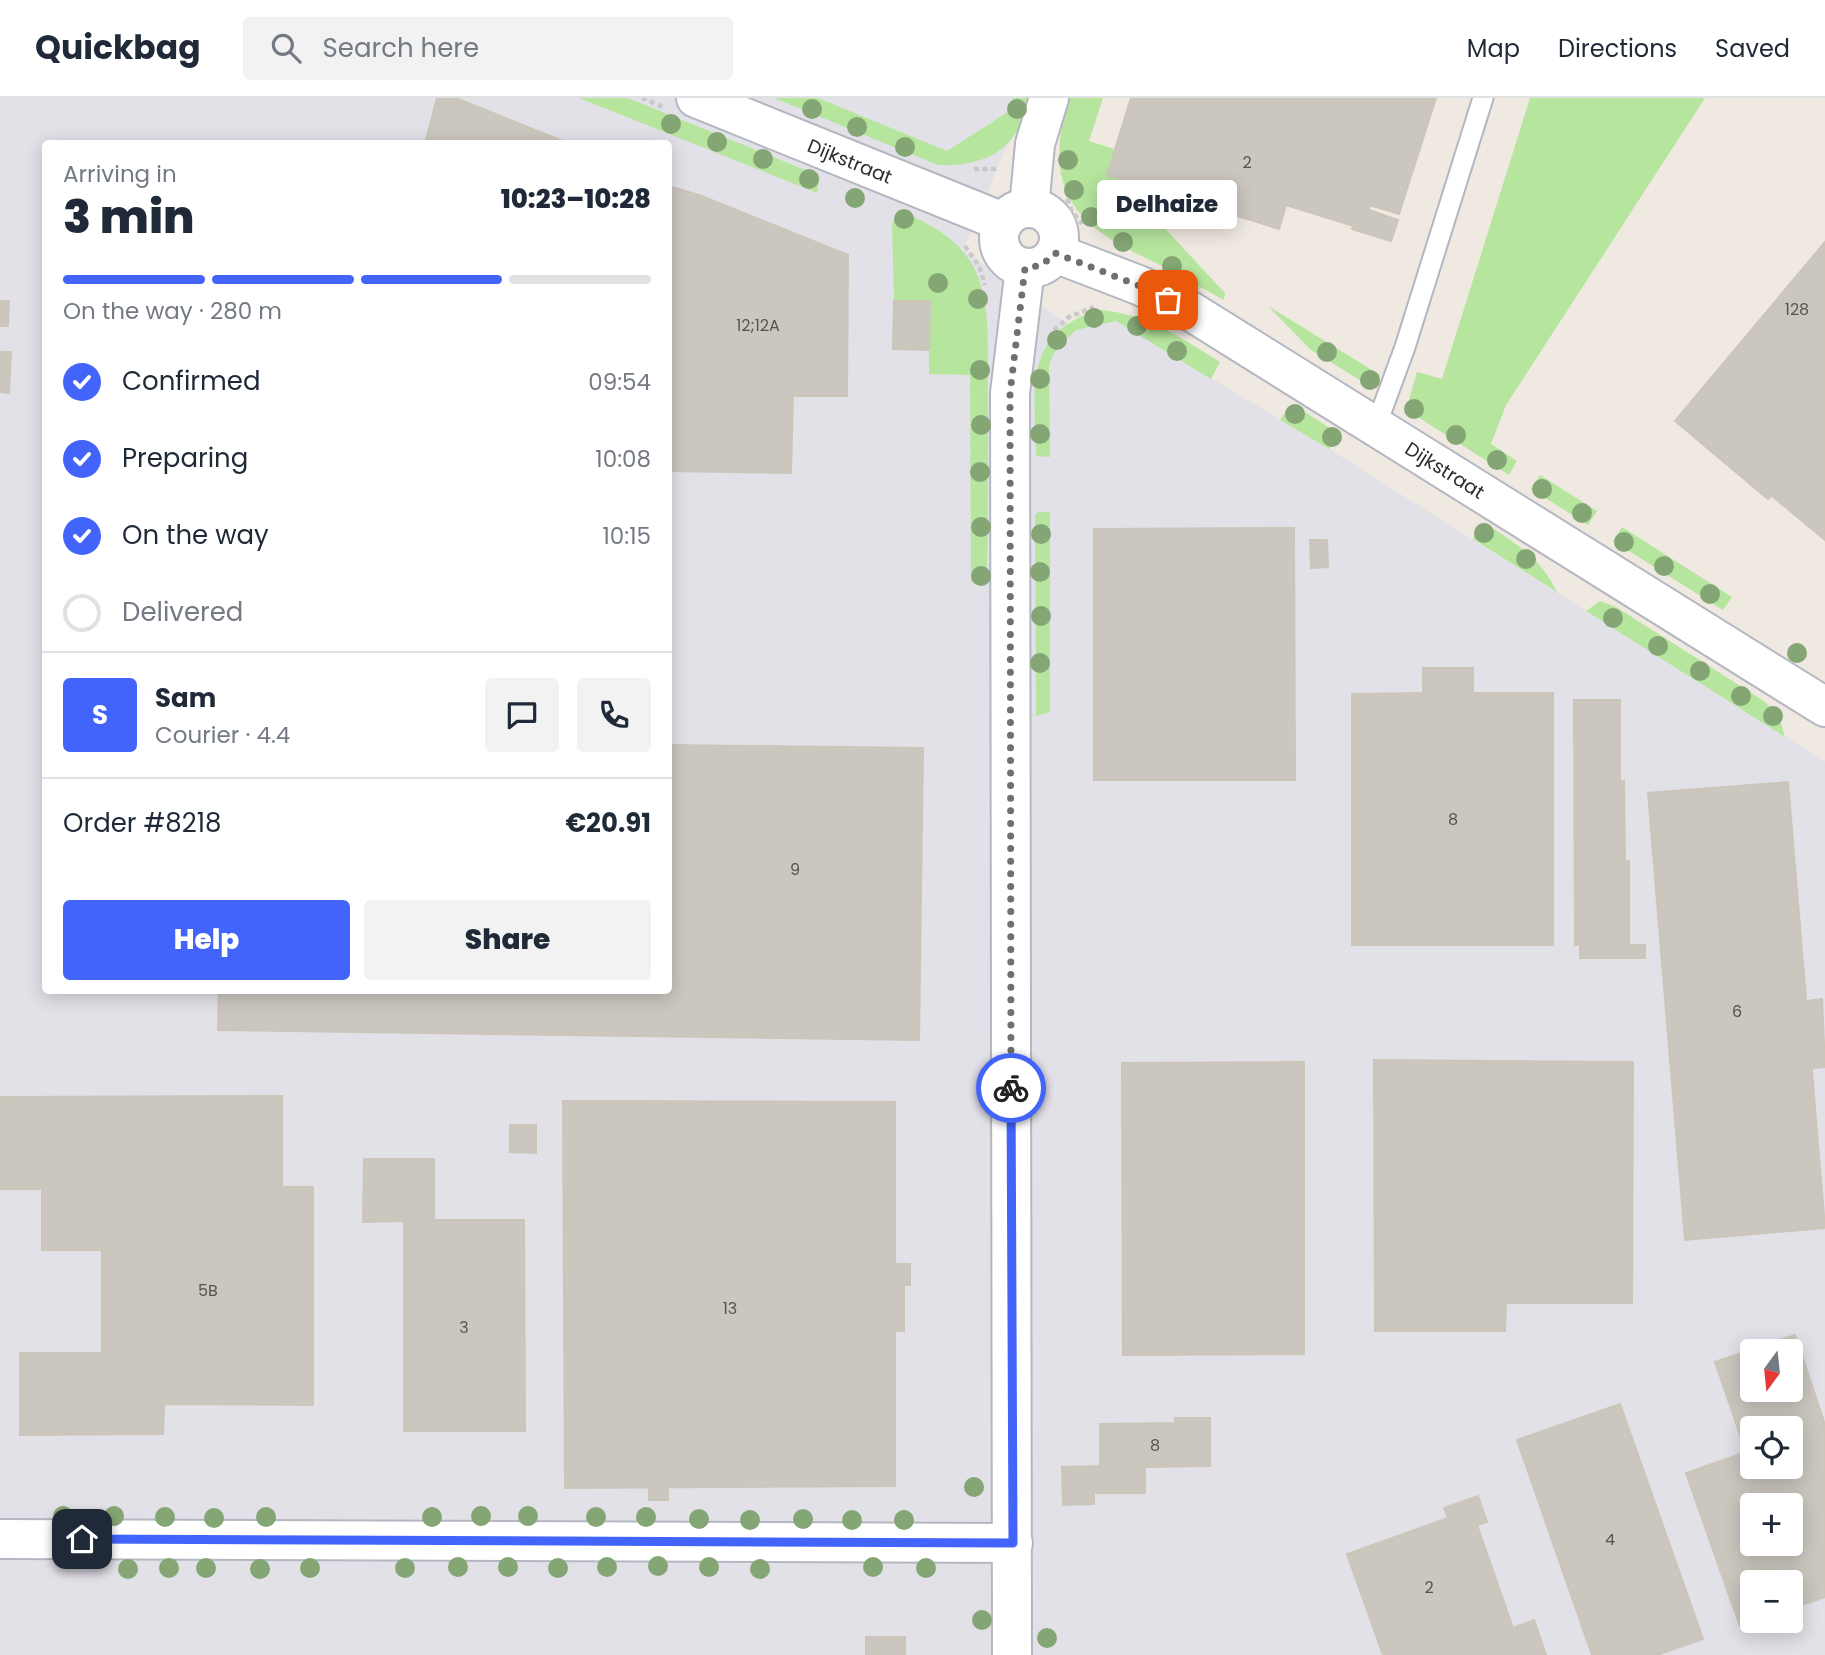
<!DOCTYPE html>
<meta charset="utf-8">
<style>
:root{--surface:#fff;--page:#f2f2f3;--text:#1f2937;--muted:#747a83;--line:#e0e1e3;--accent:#4264fb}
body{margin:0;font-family:Poppins,sans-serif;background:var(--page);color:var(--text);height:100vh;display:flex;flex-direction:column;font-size:26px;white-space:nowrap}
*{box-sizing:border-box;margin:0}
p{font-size:23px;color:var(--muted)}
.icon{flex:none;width:38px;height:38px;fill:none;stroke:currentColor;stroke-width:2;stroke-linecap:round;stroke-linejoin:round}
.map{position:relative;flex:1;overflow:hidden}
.drawer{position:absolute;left:42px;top:42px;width:630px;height:854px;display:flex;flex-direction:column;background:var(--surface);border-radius:7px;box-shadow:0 4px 18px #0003}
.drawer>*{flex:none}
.needle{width:46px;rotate:195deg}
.controls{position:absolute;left:1740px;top:1241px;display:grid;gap:14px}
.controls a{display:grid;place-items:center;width:63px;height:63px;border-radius:7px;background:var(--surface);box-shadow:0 4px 18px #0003;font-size:35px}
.pin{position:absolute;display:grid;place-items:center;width:60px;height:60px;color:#fff;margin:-30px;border-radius:14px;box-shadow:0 4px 10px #0006}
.courier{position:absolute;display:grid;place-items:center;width:70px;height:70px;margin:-35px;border:5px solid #4264fb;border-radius:50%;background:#fff;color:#222;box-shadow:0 2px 9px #0007}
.bubble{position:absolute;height:49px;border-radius:7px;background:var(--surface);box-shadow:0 4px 18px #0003;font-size:23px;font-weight:800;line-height:49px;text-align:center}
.head em{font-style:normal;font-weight:800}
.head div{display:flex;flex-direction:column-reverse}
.head{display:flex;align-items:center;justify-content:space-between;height:119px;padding:0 21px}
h1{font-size:46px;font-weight:800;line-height:52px}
.bar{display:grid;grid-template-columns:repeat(4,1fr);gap:10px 7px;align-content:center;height:84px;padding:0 21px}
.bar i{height:9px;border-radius:5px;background:var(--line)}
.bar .active{background:var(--accent)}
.bar p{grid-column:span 4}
.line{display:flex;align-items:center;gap:18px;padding:0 21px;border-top:2px solid var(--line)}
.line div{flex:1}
.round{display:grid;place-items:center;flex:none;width:74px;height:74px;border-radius:7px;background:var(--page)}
ol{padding:0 21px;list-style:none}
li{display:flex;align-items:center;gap:21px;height:77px}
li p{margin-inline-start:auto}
li .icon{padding:7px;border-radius:50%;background:var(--accent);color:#fff;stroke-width:4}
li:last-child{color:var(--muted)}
li i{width:38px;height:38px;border:4px solid var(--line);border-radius:50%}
.action{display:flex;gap:14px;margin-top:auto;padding:14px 21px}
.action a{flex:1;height:80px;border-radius:7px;background:var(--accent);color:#fff;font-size:28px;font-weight:800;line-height:80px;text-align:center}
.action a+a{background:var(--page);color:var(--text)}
header{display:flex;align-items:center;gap:42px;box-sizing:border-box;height:98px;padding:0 35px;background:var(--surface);border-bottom:2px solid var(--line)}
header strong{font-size:33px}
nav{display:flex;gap:38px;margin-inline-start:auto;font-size:24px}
.search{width:490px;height:63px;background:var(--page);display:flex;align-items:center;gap:18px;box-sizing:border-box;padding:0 24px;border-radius:7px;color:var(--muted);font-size:26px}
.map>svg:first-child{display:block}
.industrial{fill:#e3e1e8;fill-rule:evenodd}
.green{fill:#b6e59e}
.building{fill:#cbc7bf;stroke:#cbc5ba;stroke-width:2;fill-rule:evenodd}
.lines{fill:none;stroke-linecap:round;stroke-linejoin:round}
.service-casing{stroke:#b4b7c1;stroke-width:23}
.minor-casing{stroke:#b4b7c1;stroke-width:42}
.tertiary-casing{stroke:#b4b7c1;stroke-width:42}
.path{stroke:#c9c9c9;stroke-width:4.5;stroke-dasharray:5 3.5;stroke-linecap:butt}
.service{stroke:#fff;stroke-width:19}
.minor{stroke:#fff;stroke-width:38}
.tertiary{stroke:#fff;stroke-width:38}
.tree{fill:#84a574}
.done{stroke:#726f6d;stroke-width:7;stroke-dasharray:0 12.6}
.route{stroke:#4264fb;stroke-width:9}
.labels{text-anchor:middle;stroke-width:7;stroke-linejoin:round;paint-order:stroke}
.number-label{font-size:16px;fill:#555452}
.street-label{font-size:19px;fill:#2e2e2e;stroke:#fff}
</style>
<header>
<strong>Quickbag</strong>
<div class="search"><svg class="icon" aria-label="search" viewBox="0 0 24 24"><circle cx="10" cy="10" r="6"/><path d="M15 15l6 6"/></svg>Search here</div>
<nav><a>Map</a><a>Directions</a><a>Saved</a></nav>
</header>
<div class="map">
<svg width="1825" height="1557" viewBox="0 0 1825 1557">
<rect width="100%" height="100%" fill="#efe9e1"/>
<path class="industrial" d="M0,0H1033L1028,15L1005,52L963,152L1076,232L1116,223L1329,351L1825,663V1557H0ZM46,46H668V892H46ZM1752,1253H1790V1292H1752ZM1752,1330H1790V1368H1752ZM1752,1407H1790V1446H1752ZM1752,1484H1790V1522H1752Z"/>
<path class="green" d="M579,0H628L820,78L817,95Z
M774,0H818L947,53L1008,14L1013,0H1033C1017,49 990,69 938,67Z
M1070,0H1103L1089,43L1114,51L1107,77L1118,80L1225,195L1224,202C1202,190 1180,178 1158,166C1102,139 1053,115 1060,42C1061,28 1066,14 1070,0Z
M1530,0H1705L1506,307L1491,346L1517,363L1509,377L1410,314L1407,309L1417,274L1442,281Z
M899,112C930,126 961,141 976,174C992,209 987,262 988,301C988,361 988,421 987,482L971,484L970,277L929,276V252L894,203L892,126Z
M1268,208L1380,277L1375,288L1368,287L1311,252Z
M1099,212C1145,215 1182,240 1220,264L1211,281L1116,223L1076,232L1063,244L1054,255L1049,267L1050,359L1036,358C1035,292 1022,235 1099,212Z
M1294,307L1339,336L1329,351L1280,322L1288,310Z
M1540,377L1597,413L1588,427L1531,391Z
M1038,414H1050V614L1036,618L1035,418Z
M1479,426H1486C1517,446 1540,459 1557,494L1473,441Z
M1622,429L1732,499L1723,512L1613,443Z
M1600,503L1616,509L1764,603L1779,618L1785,639L1586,513Z"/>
<path class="building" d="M437,0H456L570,46H425Z
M1131,0H1404L1363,131L1286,107L1279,131L1161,94L1145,109L1118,80L1107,77Z
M1404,0H1436L1399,116L1370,107Z
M668,88L699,97L848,157L847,298H793L791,375L668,373Z
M1369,112L1398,122L1391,143L1352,131L1353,128L1363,131Z
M1825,144V332L1768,401L1675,323Z
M0,203H9L8,228H0Z
M894,203H930L929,252L893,251Z
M0,254H11L9,295L0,294Z
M1825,332V442L1771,397Z
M1294,430L1295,682H1094V431Z
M1310,442H1327L1328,469L1311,470Z
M1423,570H1473V595H1553V847H1352V596L1423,595Z
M1574,602H1620V683H1624L1625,763H1629V847H1645V860H1580V847H1575Z
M668,647L923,650L919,942L218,932L219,892H668Z
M1788,684L1825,1130L1685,1142L1648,695Z
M1822,901L1825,969L1814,970L1807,903Z
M1374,962L1633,964L1632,1205H1506L1505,1233H1375Z
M1304,964V1256L1123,1257L1122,965Z
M282,998V1089H313V1307L164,1306L163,1336L20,1337V1255H102V1152H42V1091H0V999Z
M563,1003L895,1004V1166H910V1187H895V1388L565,1390Z
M510,1027H536V1055L510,1054Z
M364,1061H434V1122H524L525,1333H404V1123L363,1124Z
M895,1187H904V1233H895Z
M1795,1237L1825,1327V1484L1806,1490L1796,1461L1725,1486L1686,1375L1746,1354L1715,1264ZM1752,1253H1790V1292H1752ZM1752,1330H1790V1368H1752ZM1752,1407H1790V1446H1752Z
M1620,1306L1703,1541L1657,1557H1592L1517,1342Z
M1175,1320H1210V1368L1145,1369V1395H1094V1406L1063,1407L1062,1369L1100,1368V1326L1175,1325Z
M649,1390H668V1402H649Z
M1478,1398L1487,1424L1477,1427L1513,1530L1534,1522L1546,1557H1383L1347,1456L1448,1420L1444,1410Z
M1796,1461L1806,1490L1825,1484V1499L1790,1511V1484H1752V1522H1755L1740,1528L1725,1486Z
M866,1539H905V1557H866Z"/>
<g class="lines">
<defs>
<path id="service" d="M1376,328L1405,249L1483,0"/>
<path id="minor" d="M0,1441L1013,1445
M1012,1557L1010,295L1025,170"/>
<path id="tertiary" d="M696,0L1003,124
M1029,110L1035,46L1049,0
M999 140a30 30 0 1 1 60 0a30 30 0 1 1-60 0Z
M1055,155L1141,188L1192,214L1825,609"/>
</defs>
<use href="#service" class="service-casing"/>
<use href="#minor" class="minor-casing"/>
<use href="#tertiary" class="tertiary-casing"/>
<path class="path" d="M642,0L663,9
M974,71H996
M1067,101L1072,113L1082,126
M965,148L979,168L985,187
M1054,232L1069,219L1094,209"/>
<use href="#service" class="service"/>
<use href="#minor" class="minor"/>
<use href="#tertiary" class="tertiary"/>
</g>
<g class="tree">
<circle cx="812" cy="11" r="10"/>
<circle cx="1017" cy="11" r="10"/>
<circle cx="671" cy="26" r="10"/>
<circle cx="857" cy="29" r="10"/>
<circle cx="717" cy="44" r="10"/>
<circle cx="905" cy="49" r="10"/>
<circle cx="763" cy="61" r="10"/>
<circle cx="1068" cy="62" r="10"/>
<circle cx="809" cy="81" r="10"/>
<circle cx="1074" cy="92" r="10"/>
<circle cx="855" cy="100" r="10"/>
<circle cx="1091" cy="119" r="10"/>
<circle cx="904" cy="121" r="10"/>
<circle cx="1123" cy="144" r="10"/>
<circle cx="1172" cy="168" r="10"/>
<circle cx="938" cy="185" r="10"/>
<circle cx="978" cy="201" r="10"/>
<circle cx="1094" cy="220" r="10"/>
<circle cx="1137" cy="228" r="10"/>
<circle cx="1057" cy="242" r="10"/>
<circle cx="1177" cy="253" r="10"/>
<circle cx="1327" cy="254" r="10"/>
<circle cx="980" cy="272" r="10"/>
<circle cx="1040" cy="281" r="10"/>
<circle cx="1370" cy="282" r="10"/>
<circle cx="1414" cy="311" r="10"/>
<circle cx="1295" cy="316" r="10"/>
<circle cx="981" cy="327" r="10"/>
<circle cx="1040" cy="336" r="10"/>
<circle cx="1456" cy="337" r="10"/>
<circle cx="1332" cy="339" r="10"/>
<circle cx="1497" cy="362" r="10"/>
<circle cx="980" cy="374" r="10"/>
<circle cx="1542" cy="391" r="10"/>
<circle cx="1582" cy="415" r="10"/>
<circle cx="981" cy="429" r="10"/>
<circle cx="1484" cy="435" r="10"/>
<circle cx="1041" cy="436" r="10"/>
<circle cx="1624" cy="444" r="10"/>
<circle cx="1526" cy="461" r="10"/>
<circle cx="1664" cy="468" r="10"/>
<circle cx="1040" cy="474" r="10"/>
<circle cx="981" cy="478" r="10"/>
<circle cx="1710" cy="496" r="10"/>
<circle cx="1041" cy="518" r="10"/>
<circle cx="1613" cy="520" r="10"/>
<circle cx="1658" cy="548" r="10"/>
<circle cx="1797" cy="555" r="10"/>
<circle cx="1040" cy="565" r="10"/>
<circle cx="1700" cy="573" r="10"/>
<circle cx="1741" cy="598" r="10"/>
<circle cx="1773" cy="618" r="10"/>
<circle cx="974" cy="1389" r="10"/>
<circle cx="63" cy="1418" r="10"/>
<circle cx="114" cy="1418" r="10"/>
<circle cx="481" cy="1418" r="10"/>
<circle cx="528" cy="1418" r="10"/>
<circle cx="165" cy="1419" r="10"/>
<circle cx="266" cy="1419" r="10"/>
<circle cx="432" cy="1419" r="10"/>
<circle cx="596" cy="1419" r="10"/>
<circle cx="646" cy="1419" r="10"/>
<circle cx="214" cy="1420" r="10"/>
<circle cx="699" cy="1421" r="10"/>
<circle cx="803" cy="1421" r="10"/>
<circle cx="750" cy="1422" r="10"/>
<circle cx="852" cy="1422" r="10"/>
<circle cx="904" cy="1422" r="10"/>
<circle cx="658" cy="1468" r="10"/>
<circle cx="458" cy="1469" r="10"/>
<circle cx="508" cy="1469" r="10"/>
<circle cx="607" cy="1469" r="10"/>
<circle cx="709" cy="1469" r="10"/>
<circle cx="873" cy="1469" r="10"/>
<circle cx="169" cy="1470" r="10"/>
<circle cx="206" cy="1470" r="10"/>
<circle cx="310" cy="1470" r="10"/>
<circle cx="405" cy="1470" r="10"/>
<circle cx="558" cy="1470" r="10"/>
<circle cx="926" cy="1470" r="10"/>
<circle cx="128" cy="1471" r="10"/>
<circle cx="260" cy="1471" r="10"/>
<circle cx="760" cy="1471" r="10"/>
<circle cx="982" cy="1522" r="10"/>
<circle cx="1047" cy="1540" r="10"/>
</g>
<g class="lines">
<path class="done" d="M1011,990L1010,295L1025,170L1042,167L1055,155L1140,188L1168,202"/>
<path class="route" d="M82,1441L1013,1445L1011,990"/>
</g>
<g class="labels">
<g class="number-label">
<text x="1247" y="70">2</text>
<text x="1797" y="217">128</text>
<text x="758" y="233">12;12A</text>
<text x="1453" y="727">8</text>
<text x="795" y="777">9</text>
<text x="1737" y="919">6</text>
<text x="208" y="1198">5B</text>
<text x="730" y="1216">13</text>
<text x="464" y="1235">3</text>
<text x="1155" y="1353">8</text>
<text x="1610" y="1447">4</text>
<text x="1429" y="1495">2</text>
</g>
<g class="street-label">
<text transform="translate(850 63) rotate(22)" y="7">Dijkstraat</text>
<text transform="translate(1445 372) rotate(32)" y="7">Dijkstraat</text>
</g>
</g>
</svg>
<div class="controls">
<a><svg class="needle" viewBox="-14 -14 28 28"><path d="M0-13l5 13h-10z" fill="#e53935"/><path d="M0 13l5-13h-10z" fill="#747a83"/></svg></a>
<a><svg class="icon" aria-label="locate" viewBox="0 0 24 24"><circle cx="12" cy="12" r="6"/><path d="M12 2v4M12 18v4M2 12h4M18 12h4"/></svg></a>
<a>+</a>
<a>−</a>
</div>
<div class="pin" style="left:1168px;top:202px;background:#ea580c"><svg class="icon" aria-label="bag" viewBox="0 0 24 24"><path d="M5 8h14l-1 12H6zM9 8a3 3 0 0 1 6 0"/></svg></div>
<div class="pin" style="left:82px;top:1441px;background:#1f2937"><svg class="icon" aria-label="home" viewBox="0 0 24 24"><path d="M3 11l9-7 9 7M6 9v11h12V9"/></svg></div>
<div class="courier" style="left:1011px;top:990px"><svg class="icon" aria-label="bike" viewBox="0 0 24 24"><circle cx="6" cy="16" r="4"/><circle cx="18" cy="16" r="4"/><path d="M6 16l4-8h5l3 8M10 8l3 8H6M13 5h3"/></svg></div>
<div class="bubble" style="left:1097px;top:82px;width:140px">Delhaize</div>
<section class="drawer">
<div class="head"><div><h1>3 min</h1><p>Arriving in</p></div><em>10:23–10:28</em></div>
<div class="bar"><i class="active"></i><i class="active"></i><i class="active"></i><i></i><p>On the way · 280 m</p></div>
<ol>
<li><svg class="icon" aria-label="check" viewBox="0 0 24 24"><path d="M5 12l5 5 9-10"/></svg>Confirmed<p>09:54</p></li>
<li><svg class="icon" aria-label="check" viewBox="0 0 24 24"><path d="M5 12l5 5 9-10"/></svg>Preparing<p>10:08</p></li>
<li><svg class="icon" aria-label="check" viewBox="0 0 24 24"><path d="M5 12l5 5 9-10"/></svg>On the way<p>10:15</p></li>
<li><i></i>Delivered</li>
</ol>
<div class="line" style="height:126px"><b class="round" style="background:var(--accent);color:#fff">S</b><div><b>Sam</b><p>Courier · 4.4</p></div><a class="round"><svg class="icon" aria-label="chat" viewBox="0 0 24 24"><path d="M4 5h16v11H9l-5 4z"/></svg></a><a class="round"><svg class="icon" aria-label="phone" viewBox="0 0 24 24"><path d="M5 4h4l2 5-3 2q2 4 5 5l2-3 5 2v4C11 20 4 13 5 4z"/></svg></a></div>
<div class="line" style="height:91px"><div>Order #8218</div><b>€20.91</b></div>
<div class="action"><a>Help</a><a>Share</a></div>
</section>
</div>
